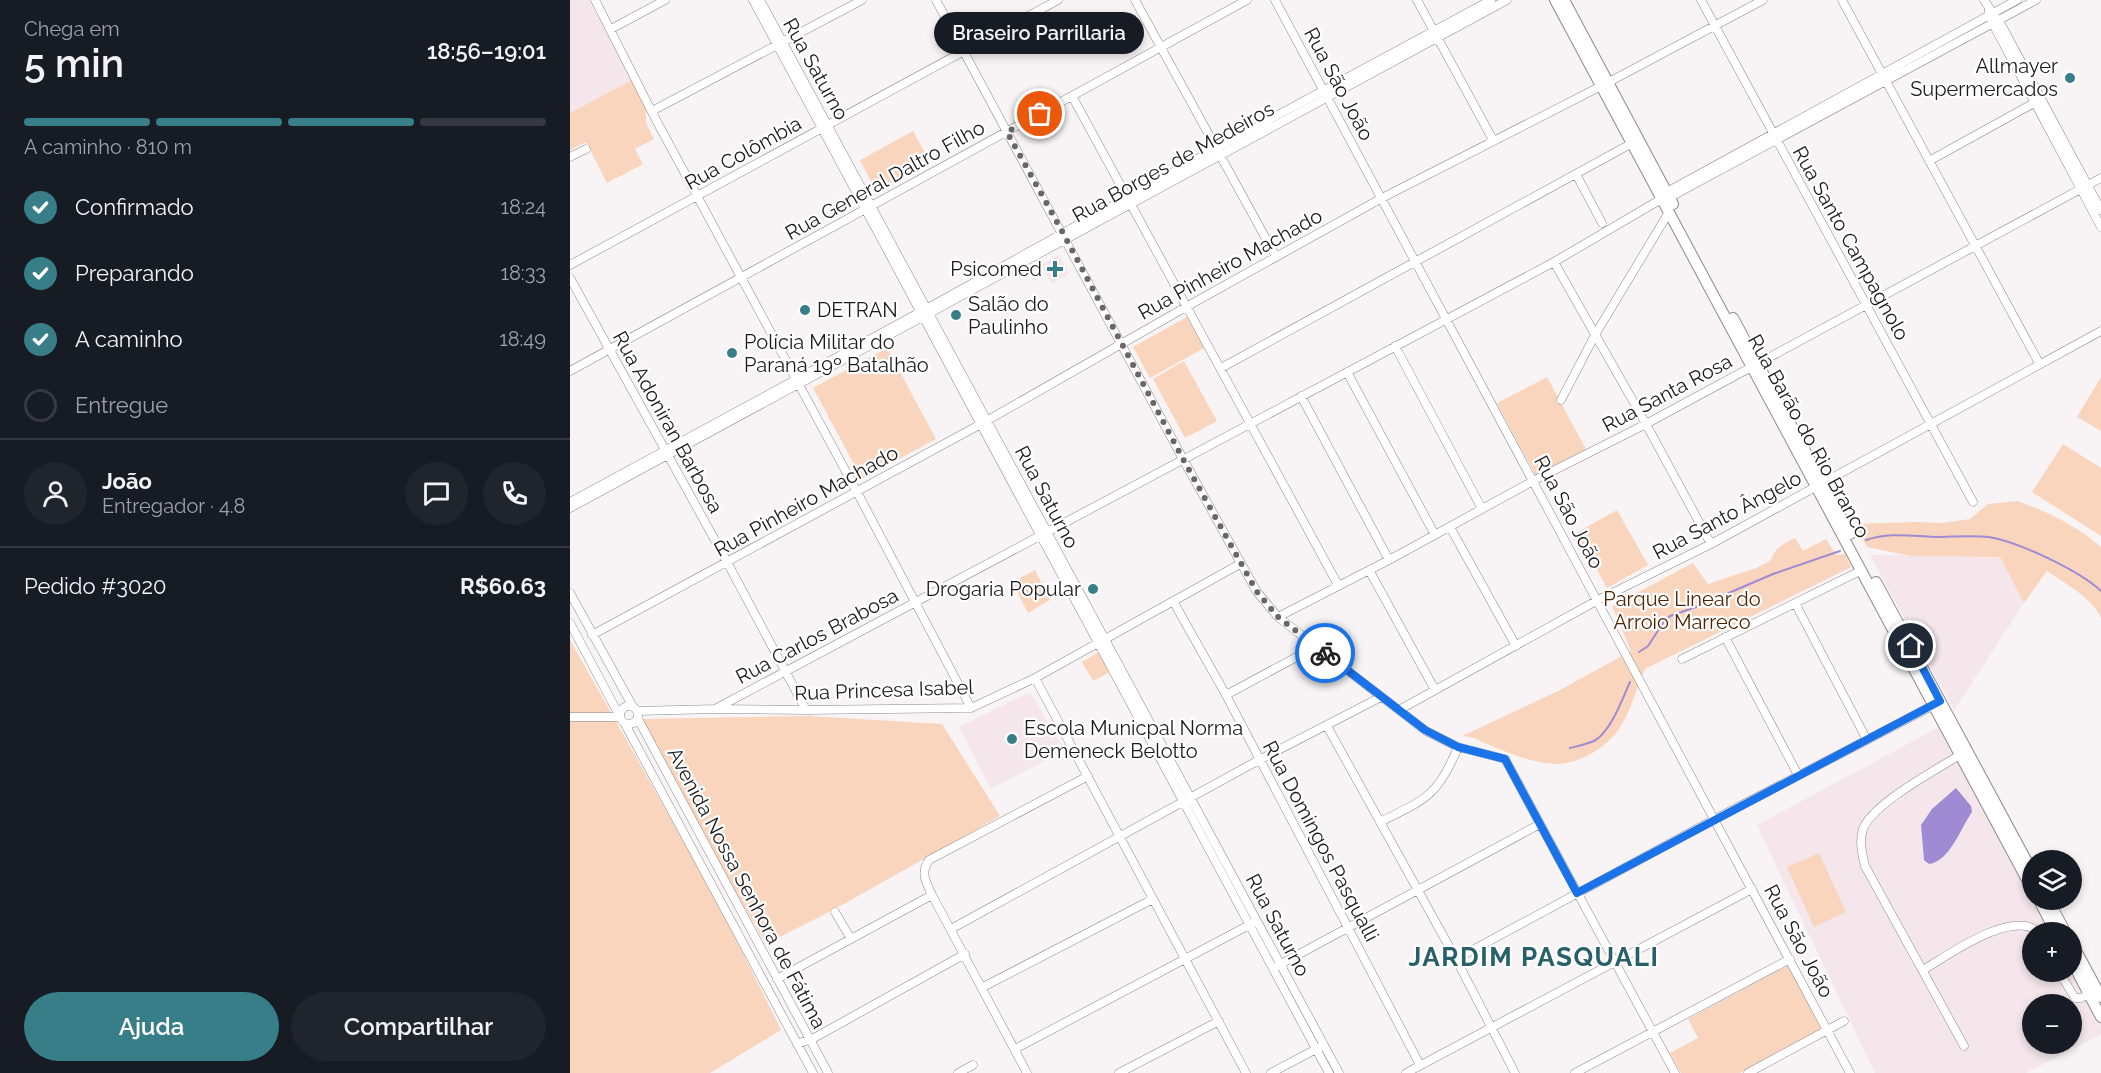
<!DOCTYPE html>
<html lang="pt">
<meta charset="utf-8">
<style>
:root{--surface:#171b24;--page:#20242c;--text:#f1f3f6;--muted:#9ea1a6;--line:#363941;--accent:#377e88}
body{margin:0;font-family:Raleway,sans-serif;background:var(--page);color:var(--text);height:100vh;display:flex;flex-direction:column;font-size:22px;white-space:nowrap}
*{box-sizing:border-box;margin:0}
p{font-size:20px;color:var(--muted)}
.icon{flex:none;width:33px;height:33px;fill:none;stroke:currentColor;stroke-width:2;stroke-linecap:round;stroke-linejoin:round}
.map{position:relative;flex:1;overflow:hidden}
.drawer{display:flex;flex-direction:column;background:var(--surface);width:570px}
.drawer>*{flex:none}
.fabs{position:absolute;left:1452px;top:850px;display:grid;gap:12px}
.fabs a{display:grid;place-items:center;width:60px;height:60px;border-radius:50%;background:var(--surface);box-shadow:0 3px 9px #0003;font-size:30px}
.pin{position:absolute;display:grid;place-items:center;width:51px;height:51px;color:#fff;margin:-26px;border:3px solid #fff;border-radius:50%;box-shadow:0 2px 6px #0007}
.courier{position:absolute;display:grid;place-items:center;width:60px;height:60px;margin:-30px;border:4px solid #1a73e8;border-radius:50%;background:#fff;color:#222;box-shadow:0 2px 8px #0007}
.bubble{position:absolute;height:42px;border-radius:21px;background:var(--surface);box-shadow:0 3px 9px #0003;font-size:20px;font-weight:600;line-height:42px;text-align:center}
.headline em{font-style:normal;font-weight:600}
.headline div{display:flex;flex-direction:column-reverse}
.headline{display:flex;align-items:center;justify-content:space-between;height:102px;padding:0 24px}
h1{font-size:39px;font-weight:600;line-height:45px}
.bar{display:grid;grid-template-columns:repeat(4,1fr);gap:9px 6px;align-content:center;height:72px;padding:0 24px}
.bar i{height:8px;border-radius:4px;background:var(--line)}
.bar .on{background:var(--accent)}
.bar p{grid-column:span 4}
.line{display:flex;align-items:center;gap:15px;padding:0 24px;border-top:2px solid var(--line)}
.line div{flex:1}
.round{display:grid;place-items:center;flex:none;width:63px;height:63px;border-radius:32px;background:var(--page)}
ol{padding:0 24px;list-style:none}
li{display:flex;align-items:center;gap:18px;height:66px}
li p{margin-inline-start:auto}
li .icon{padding:6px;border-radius:50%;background:var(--accent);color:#fff;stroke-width:4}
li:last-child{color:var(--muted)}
li i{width:33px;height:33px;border:3px solid var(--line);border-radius:50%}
.primary-button{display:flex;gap:12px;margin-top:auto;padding:12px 24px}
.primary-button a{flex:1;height:69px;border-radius:36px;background:var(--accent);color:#fff;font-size:24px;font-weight:600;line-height:69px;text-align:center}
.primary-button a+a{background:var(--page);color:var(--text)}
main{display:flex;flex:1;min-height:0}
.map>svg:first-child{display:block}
.built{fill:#f4e6eb;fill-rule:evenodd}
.green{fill:#fad5bd}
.water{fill:#9f8bd3}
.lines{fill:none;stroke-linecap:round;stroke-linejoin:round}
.stream{stroke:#9f8bd3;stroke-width:2}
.minor-casing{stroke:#8d898a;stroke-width:9}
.major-casing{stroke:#8d898a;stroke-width:12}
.minor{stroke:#fff;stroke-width:8}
.major{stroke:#fff;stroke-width:10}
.done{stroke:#696667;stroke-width:6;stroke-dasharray:0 10.8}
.route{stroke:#1a73e8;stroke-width:8}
.poi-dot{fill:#377e88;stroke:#fff;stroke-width:2}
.labels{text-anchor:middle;stroke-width:4.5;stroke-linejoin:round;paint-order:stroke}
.poi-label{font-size:20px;fill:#1c1a1b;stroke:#fff;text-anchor:start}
.street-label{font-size:20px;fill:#1c1a1b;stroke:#fff}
.park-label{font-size:20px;fill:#502300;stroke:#fff}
.district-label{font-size:26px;font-weight:bold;letter-spacing:1.5px;fill:#276068;stroke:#fff}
</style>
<main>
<section class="drawer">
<div class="headline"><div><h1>5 min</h1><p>Chega em</p></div><em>18:56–19:01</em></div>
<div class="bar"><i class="on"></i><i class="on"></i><i class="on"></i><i></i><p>A caminho · 810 m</p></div>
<ol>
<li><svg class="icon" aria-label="check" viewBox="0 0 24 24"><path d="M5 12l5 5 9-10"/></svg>Confirmado<p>18:24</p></li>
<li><svg class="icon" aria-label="check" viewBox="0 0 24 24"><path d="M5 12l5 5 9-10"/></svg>Preparando<p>18:33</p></li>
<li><svg class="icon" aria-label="check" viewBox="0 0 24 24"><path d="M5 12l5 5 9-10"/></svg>A caminho<p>18:49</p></li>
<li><i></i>Entregue</li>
</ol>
<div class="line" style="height:108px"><a class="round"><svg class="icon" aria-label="person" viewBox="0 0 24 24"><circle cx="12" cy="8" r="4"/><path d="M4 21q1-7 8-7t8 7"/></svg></a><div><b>João</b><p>Entregador · 4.8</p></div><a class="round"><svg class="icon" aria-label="chat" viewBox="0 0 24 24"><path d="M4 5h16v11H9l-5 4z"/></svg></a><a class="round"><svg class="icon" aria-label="phone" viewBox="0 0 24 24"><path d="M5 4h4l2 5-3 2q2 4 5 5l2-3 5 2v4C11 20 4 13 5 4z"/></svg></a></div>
<div class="line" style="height:78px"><div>Pedido #3020</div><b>R$60.63</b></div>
<div class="primary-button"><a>Ajuda</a><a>Compartilhar</a></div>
</section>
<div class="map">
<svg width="1531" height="1073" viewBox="0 0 1531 1073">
<rect width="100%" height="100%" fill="#f8f3f5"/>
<path class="built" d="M0,0H19L62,80L0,113Z
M489,255L499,274L482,284L471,265Z
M1300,555L1430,557L1454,603L1384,710Z
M460,692L495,750L421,789L389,727Z
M1373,725L1462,896V900H1465L1482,933H1462V972H1502V970L1531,1026V1034L1456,1073H1305L1187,825ZM1462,1005H1502V1044H1462Z"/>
<path class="green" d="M62,80L76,105V123L84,139L65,149L73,164L37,183L16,142L0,150V113Z
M343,131L360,162L306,191L290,160Z
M617,317L634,348L580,378L563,347Z
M317,348L366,439L292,479L243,388Z
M614,361L647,421L615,438L583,379Z
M977,377L1017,451L967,478L927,403Z
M1531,377V431L1507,417Z
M1493,444L1531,468V536L1462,492Z
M1448,501C1479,513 1506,525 1531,547V618C1524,599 1493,582 1477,571L1454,603L1430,557L1341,556L1297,547L1285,524L1344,522L1372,523L1400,519L1418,504Z
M1047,510L1078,565L1037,588L1006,533Z
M1225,538L1233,551L1256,539L1266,555L1275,554L1281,567L1075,669C1066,689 1061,711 1049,729C1036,748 1009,764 986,764C957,763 927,748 901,737L892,736L990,690L1061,651L1042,606L1123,563L1138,584L1186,568L1200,561C1205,548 1212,544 1225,538Z
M465,570L480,600L458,613L442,582Z
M0,640L146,899L211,1030L140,1073H0Z
M529,652L540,672L523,681L512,662Z
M239,716L372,724L430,816L265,909L196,944L134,838L72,719Z
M1249,853L1276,912L1244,927L1217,867Z
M1219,965L1253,1029L1170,1073H1111L1100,1053L1128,1038L1118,1019Z"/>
<path class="water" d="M1386,788L1401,806L1402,812C1391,828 1379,862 1359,864L1354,860L1351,825L1362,809Z"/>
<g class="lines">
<path class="stream" d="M1296,540C1319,532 1340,536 1364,537C1382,537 1402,535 1419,537C1449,542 1510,571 1531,591
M1069,652L1078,646L1093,623L1100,616L1126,607L1203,574L1270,551
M1000,748C1008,746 1017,744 1024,741C1040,733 1053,698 1060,682"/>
<defs>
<path id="minor" d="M25,0L85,118L287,492L401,708
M183,0L759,1073
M190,0L769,1073
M366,0L613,459L687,592L708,617L856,731L888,747L935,759L1105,1073
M565,0L706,257
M705,0L1280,1073
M847,0L923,140
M1131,0L1403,502
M1272,0L1469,363
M1414,0L1433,28L1531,210
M1419,8V15L1423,24L1531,227
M41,29L95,0
M502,96L768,585
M82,111L292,0
M0,157L16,149
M1359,161L1464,103
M1006,174L1032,223
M1095,193L1447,0
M984,262L1076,424L1141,544
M0,265L488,0
M0,278L157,562L236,710
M825,346L912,509
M651,368L1066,141
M0,371L677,0
M777,372L865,535
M731,396L819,560
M991,400L1025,335L1099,212
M0,502L356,309L645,149L921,0
M0,508L937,0
M880,527L946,646
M799,570L865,690
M0,593L63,707
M603,601L656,695L850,1065
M1225,603L1297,740
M708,617L819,560L963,481L1076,424L1531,178
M0,623L49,715
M22,635L411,424L616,307L812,198L1039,82L1193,0
M1155,637L1228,775
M1112,659L1292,570
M465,678L676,1073
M656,695L747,646
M50 715a9 9 0 1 1 18 0a9 9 0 1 1-18 0Z
M145,709L984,262L1088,201H1093L1466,0
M829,710L1028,600L1141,544L1531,331
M67,711L145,709L236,710L401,708L465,678L670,564
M0,717H50
M68,719L258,1073
M55,724L243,1073
M757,726L886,959L945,1073
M1393,753C1368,769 1303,803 1293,829C1289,841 1292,854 1295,866L1394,1046
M810,822C856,799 868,796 888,747
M265,912L281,939
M381,929L689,760L811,697
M886,959L1145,819L1366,704
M707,966L970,824
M1353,970C1377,956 1444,907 1469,933
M1489,972L1505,998H1511L1523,992
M207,979L362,895
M413,987L583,899
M227,1044L244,1038L395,954
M445,1049L683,923
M388,1073L403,1065
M457,1073L362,895C356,882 350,873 359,860L518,776
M549,1073L649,1021
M701,1073L750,1047
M836,1073L1182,889
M1005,1073L1220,959
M1178,1073L1274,1021"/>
<path id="major" d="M985,0L1462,889
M994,0L1103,204
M1163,318L1280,534
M1306,582L1462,871
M1469,900L1486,933
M1478,900L1496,933
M1502,943L1531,997
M1502,962L1531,1017"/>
</defs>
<use href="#minor" class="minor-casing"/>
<use href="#major" class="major-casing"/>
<use href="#minor" class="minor"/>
<use href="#major" class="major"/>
</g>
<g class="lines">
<path class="done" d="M470,114L437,132L493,233L613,459L687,592L708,617L755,653"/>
<path class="route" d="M755,653L855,730L888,747L935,759L1007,893L1370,701L1341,646"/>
</g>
<g class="poi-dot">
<circle cx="1500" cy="78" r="6"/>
<path d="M482 260h6v6h6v6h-6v6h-6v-6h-6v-6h6z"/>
<circle cx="235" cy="310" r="6"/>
<circle cx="386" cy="315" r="6"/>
<circle cx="162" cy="353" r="6"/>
<circle cx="523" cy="589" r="6"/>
<circle cx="442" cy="739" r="6"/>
</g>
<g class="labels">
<g class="poi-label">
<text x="1488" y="73" text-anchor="end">Allmayer<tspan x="1488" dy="23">Supermercados</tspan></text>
<text x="472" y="276" text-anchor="end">Psicomed</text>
<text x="398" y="311">Salão do<tspan x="398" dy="23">Paulinho</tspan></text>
<text x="247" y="317">DETRAN</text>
<text x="174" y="349">Polícia Militar do<tspan x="174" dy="23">Paraná 19º Batalhão</tspan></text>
<text x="511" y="596" text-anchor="end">Drogaria Popular</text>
<text x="454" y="735">Escola Municpal Norma<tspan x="454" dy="23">Demeneck Belotto</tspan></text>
</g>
<g class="street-label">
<text transform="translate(246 69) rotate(61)" y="7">Rua Saturno</text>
<text transform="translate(769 84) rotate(62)" y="7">Rua São João</text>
<text transform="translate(173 153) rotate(-29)" y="7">Rua Colômbia</text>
<text transform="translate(603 162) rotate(-29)" y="7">Rua Borges de Medeiros</text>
<text transform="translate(315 180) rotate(-29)" y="7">Rua General Daltro Filho</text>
<text transform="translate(1281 243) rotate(61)" y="7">Rua Santo Campagnolo</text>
<text transform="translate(660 264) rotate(-29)" y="7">Rua Pinheiro Machado</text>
<text transform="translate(1097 393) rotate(-28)" y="7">Rua Santa Rosa</text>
<text transform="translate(98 422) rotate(61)" y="7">Rua Adoniran Barbosa</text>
<text transform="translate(1239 436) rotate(61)" y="7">Rua Barão do Rio Branco</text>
<text transform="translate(477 497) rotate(62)" y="7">Rua Saturno</text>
<text transform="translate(236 501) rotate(-29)" y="7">Rua Pinheiro Machado</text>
<text transform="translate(999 512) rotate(62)" y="7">Rua São João</text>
<text transform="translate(1157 515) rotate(-28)" y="7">Rua Santo Ângelo</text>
<text transform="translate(247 636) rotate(-28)" y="7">Rua Carlos Brabosa</text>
<text transform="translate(314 690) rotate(-2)" y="7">Rua Princesa Isabel</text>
<text transform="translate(751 841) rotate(62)" y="7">Rua Domingos Pasqualli</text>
<text transform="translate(177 888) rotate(62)" y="7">Avenida Nossa Senhora de Fátima</text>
<text transform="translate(708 925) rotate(62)" y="7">Rua Saturno</text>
<text transform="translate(1229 941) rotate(62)" y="7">Rua São João</text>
</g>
<g class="park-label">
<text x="1112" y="606">Parque Linear do<tspan x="1112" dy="23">Arroio Marreco</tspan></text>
</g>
<g class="district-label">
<text x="964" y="966">JARDIM PASQUALI</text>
</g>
</g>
</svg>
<div class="fabs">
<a><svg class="icon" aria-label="layers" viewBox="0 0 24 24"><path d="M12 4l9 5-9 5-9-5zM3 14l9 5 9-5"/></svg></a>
<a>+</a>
<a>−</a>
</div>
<div class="pin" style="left:470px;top:114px;background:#ea580c"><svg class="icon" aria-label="bag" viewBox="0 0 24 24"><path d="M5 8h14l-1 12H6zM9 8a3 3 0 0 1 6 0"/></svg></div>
<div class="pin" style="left:1341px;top:646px;background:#1f2937"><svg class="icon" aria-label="home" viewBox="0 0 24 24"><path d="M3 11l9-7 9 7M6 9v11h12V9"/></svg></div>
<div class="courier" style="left:755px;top:653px"><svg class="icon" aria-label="bike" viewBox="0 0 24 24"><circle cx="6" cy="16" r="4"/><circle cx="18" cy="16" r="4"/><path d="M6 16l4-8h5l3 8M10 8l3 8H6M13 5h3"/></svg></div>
<div class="bubble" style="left:364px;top:12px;width:210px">Braseiro Parrillaria</div>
</div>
</main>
